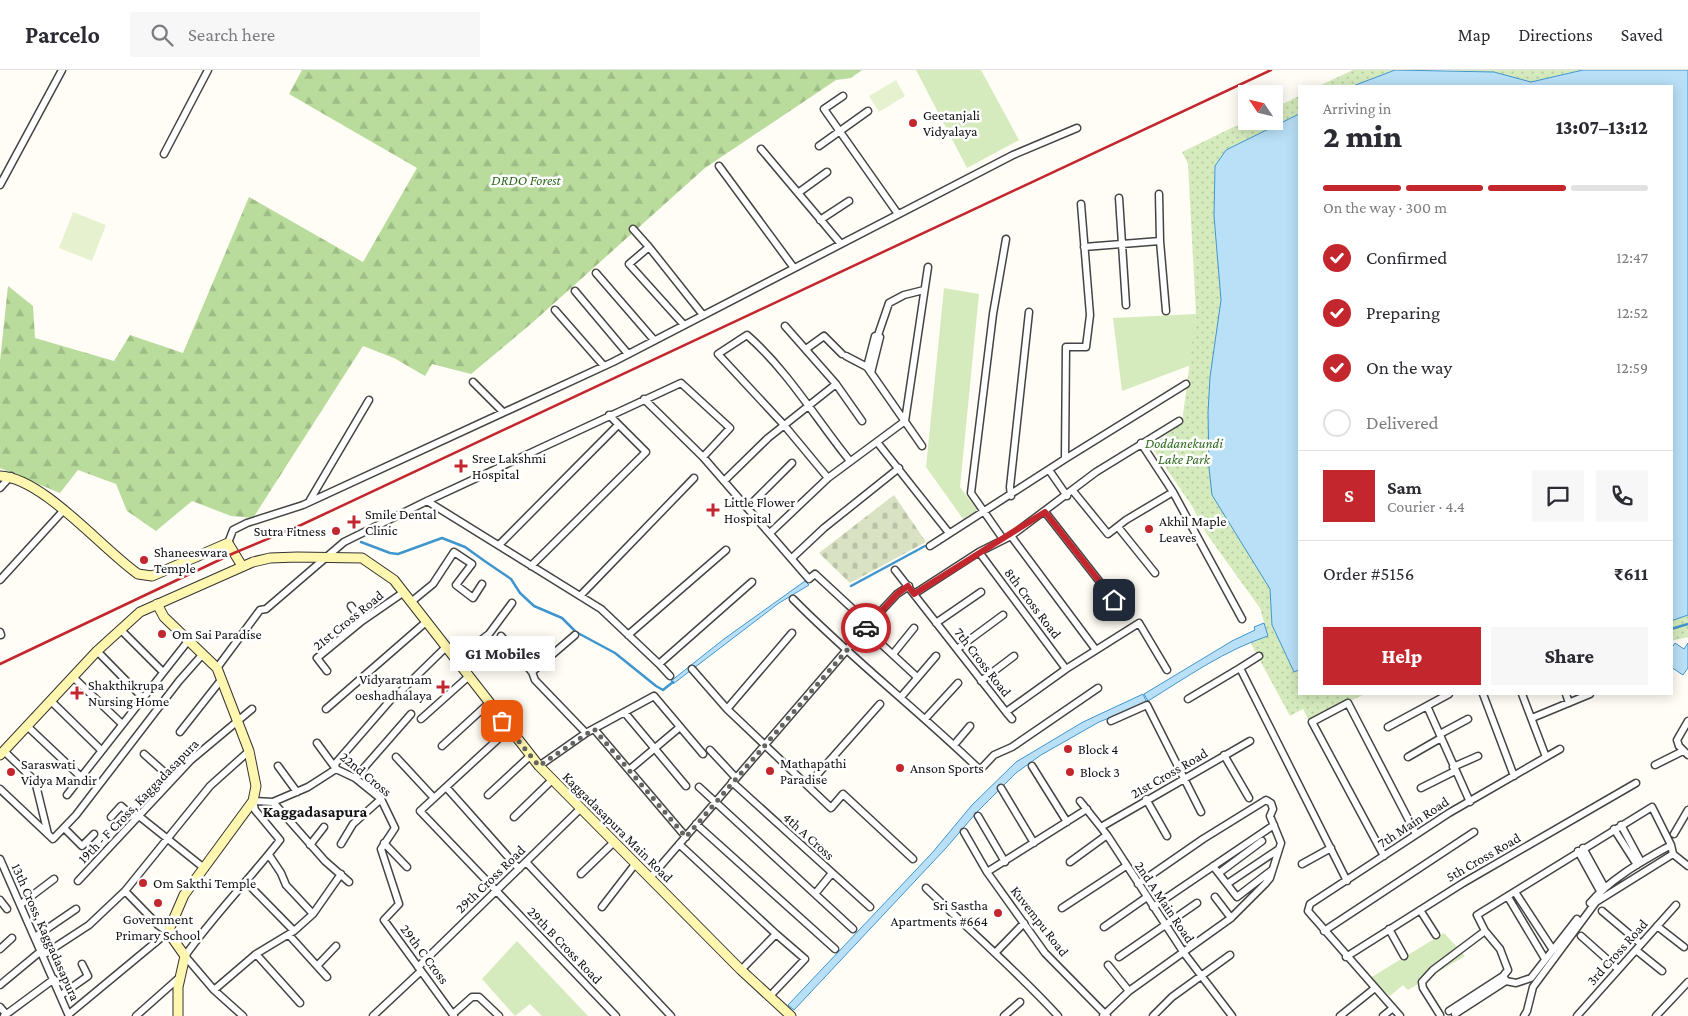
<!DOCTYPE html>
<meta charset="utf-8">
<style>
:root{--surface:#fff;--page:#f7f7f7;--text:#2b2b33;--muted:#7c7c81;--line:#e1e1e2;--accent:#c4262e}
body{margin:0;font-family:"Crimson Pro",serif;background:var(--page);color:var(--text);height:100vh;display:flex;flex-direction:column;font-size:19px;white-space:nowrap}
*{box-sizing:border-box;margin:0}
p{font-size:16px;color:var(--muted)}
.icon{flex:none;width:28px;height:28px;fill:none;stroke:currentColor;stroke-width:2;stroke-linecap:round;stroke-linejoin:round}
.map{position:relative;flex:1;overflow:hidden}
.details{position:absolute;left:1298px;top:15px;width:375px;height:610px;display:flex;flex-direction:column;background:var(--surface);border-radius:0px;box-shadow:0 2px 12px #0003}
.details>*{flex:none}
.needle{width:32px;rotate:305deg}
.tools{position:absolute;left:1238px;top:15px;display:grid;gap:10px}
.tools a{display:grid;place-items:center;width:45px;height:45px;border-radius:0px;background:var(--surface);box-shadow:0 2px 12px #0003;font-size:25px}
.pin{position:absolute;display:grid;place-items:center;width:42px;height:42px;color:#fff;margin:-21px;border-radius:10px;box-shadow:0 2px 8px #0006}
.courier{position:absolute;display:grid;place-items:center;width:50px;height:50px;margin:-25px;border:4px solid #c4262e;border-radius:50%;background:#fff;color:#222;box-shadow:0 1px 6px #0007}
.bubble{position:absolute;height:35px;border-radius:0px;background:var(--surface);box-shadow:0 2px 12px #0003;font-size:16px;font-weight:800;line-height:35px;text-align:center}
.summary em{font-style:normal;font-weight:800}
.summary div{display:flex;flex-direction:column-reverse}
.summary{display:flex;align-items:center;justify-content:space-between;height:85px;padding:0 25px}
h1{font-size:32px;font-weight:800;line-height:38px}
.bar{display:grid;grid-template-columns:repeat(4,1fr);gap:8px 5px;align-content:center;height:60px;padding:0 25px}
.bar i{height:6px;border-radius:4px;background:var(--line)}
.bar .on{background:var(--accent)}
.bar p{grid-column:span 4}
.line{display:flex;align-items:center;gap:12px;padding:0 25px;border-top:1px solid var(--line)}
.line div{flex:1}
.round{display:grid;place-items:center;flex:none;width:52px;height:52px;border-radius:0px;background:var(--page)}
ol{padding:0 25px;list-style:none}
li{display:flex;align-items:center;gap:15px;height:55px}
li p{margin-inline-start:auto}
li .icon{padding:5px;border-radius:50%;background:var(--accent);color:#fff;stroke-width:4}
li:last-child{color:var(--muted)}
li i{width:28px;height:28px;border:2px solid var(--line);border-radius:50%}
.primary-button{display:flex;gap:10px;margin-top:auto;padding:10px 25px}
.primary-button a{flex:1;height:58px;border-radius:0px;background:var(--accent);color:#fff;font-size:20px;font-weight:800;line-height:58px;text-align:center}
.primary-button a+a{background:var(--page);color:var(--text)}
header{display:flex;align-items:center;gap:30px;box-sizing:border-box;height:70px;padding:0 25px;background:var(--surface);border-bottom:1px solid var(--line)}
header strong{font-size:24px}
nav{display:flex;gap:28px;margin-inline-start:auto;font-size:18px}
.search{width:350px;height:45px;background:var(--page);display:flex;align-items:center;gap:12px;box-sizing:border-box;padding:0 18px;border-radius:0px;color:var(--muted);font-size:19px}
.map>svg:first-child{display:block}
.grass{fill:#d5ebbd}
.forest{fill:url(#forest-firs)}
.cemetery{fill:url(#cemetery-stones)}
.park{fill:url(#park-dots)}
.pitch{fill:#e6f2cf}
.water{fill:#b9e0f7;stroke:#3f96cf}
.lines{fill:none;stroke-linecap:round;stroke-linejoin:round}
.stream{stroke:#3f96cf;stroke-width:2.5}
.street-casing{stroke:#444;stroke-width:9}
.secondary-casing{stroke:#333;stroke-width:11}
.street{stroke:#fff;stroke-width:6}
.secondary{stroke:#fff6b0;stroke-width:9}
.rail{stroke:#c4262e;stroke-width:2.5}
.done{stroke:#646461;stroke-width:5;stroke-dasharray:0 9}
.route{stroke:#c4262e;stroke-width:6}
.poi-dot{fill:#c4262e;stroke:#fff;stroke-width:2}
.labels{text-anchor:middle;stroke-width:5;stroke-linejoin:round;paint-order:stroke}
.poi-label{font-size:14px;fill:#111;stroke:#fff;text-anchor:start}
.park-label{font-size:14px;font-style:italic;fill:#2f6b1f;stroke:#fff}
.street-label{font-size:14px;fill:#111;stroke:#fff}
.quarter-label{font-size:16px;font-weight:bold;fill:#111;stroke:#fff}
</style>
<header>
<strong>Parcelo</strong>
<div class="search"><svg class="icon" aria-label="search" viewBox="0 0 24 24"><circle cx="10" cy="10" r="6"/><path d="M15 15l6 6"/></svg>Search here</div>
<nav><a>Map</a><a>Directions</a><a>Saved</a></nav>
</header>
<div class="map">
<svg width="1688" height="946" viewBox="0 0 1688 946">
<defs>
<pattern id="forest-firs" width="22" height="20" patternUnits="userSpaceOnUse" patternTransform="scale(1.25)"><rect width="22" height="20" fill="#b9dc9c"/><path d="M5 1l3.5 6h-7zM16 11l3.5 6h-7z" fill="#9ebc85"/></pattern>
<pattern id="cemetery-stones" width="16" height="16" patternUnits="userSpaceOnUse" patternTransform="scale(1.25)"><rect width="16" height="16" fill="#d9e3c4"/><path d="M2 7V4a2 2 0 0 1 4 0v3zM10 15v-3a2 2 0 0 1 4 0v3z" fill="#b9c2a7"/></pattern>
<pattern id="park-dots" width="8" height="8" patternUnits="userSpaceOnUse" patternTransform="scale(1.25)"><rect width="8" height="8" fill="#d5ebbd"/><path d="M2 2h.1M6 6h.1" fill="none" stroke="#b6c8a1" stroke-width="1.8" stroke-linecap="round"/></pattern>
</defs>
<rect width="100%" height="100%" fill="#fffdf5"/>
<path class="grass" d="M916,0H981L1019,70L967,98Z
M944,218L979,224L960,417L977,440L963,449L926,397Z
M1196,244L1191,295L1122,321L1113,248Z
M1444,863L1465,886L1408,920L1403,915L1390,926L1370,908Z
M517,871L588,946H542L530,934L515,946L482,909Z"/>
<path class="forest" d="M302,0H862L851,8L836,10L705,98L532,253L471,304L432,294L425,306L394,288L363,276L253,448L231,446L192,431L156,461L127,441L116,414L78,400L60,423L0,398V291L8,216L33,236L35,268L114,291L130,265L183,283L249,127L363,192L417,98L289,24Z"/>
<path class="cemetery" d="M894,425L926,472L850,513L819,483Z"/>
<path class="park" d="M1353,0H1395L1353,16H1319Z
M1445,0H1583L1531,12L1494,2Z
M1299,26V44L1226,80L1215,96L1214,146L1221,230L1210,307L1259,499L1270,519L1272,555L1294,602L1299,600V624H1365L1309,650L1303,639L1290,646L1250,572L1268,566L1260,538L1206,463L1192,436L1151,376L1182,353L1196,244L1188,94L1182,82L1246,51H1274V38Z
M1688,545V567L1671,571V551Z"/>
<path class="pitch" d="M896,10L905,26L879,42L869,26Z
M73,142L106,155L92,191L59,178Z"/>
<path class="water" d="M1395,0L1494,2L1531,12L1583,0H1688V545L1671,551V16H1353Z
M1299,44V600L1294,602L1272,555L1270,519L1212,425L1209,398L1208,343L1210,307L1221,230L1214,146L1215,96L1226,80Z
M805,511L809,515L779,533L673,614L671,611L724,569Z
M1264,553L1268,566C1225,580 1187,607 1148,631L1144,624L1232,571L1255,560L1254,557Z
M1675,573L1684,579L1688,573V598L1683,605L1671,597V579Z
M1143,624L1147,633L1099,652L1041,685L1016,703L977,742L946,778L794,940L788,935L932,783L972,735L1016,692L1083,652Z"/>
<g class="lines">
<path class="stream" d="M361,472L390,483L398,484L442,468L465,477L486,492L511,509L520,523L534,536L562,548L576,562L615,583L656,616L663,620L673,612
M851,516L925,476
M1671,559L1688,554"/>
<defs>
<path id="street" d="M843,26L824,39L898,144
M819,76L868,41
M761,79L841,174
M164,84L208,0
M719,96L794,198
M0,115L62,0
M798,123L827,102
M1119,128L1126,235
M820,150L849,131
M633,159L649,177L629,194L684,255
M1160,171L1166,241
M649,177L703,245
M1084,177L1160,171L1159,124
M596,203L654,270
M575,221L628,284
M555,240L604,296
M785,256L836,314L862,351
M806,279L824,266L842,284
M846,286L867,297L922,376
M867,297L875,266L878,265L889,233L904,225L924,220
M871,303L880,267L878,265
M473,312L503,342
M644,329L703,387L809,509L815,504L869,554
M877,372L949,463
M1141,373L1173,422L1242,549
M1065,389L1186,314
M1049,400L1067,426
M828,408L784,355L718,284L747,265C788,301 816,349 850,391
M724,411L768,368L836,314
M0,418L11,406
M1073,421L1108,464L1126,450L1173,422
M1011,426L1010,417L1029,242
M310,430L369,330
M427,431L601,539L659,594L752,512
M747,438L792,393
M1045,442L1114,530
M1118,457L1155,503
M770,463L828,408L905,351L928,197
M1011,466L1096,580
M1003,469L971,423L993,244L1006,169
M228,473L233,460L247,453L303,435L613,292L1013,85L1077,58
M499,475L618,355
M930,476L1065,389L1066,277H1086L1090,245L1081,134
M979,482L1066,599
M792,488L824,458L899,398
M531,496L646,382L609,345
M895,500L1006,642L1066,599L1139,553L1167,600
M0,510L63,441
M914,524L979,482L1011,466L1096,402L1179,351
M580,526L694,408
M793,529C852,589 919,641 980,700L994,685L1012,677L1098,618
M411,532L433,514L454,482L472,494L456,515L473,528L482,514
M351,536L362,551
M936,553L981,522
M865,559L917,607
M121,560L163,602
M0,562L1,565
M628,565L726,480
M501,566L532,602L535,610L586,663
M957,579L1003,545
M97,581L143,628
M893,584L914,558
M455,590L489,564L512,533
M659,594L670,606
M217,598L260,540L266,539L344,472L427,431L681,313L730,358L703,387
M1240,598L1259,586
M692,599L727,639L831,738L843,724L913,789
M327,601L317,588L362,551L404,522
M532,602L575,565
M73,607L122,654
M981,611L1014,586
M1483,624L1514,706
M1522,624L1546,687
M1566,624L1569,633
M901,627L936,586
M1188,629L1240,598L1347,811
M51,631L101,680
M1427,636L1470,732
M326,639L426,552
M727,639L792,563
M1006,642L1012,649
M625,643L686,716
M1532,648L1590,624
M421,649L468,607
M925,649L958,613
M1111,651L1147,635L1201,742
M1688,651L1677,670L1679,676L1688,685
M27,656L81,707
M1388,657L1449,624
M509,659L420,741L616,946
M594,659L686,767
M180,662L221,610
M1440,664L1468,649
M317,673L336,699L355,708L381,729L395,758L381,779L399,834L384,850L454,946
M954,675L970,656
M442,676L489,633
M710,680L736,708
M4,681L35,711L48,764
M144,684L172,709
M1224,685L1249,728
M396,687L434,728
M1408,687L1441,668
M1655,695L1683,681
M278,696L297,722
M539,696L586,663L654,626L703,684
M1032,696L1067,752
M1453,697L1478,686
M629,700L680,657
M355,708L411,644
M732,712L870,837
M808,715L880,634
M446,717L519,799
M699,717L853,859
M1001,718L1034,773
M1421,718L1455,701
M0,719L53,769L76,745L179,611L202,585
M67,725L188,571
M488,725L530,686
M1146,729L1167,766
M1080,731L1107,765L1184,883L1232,946
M273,732L308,717L336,699L335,694L394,626L398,624L445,578
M139,746L204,798
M978,746L1005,792
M111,747L121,736L136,749
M514,747L552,710
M696,754L835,879
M1621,755L1641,792
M1101,757L1250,671
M65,759L82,776L94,764
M1614,759L1637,795
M964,762L987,802L1045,883L1107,946
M1674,764L1688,740
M384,773L407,797
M341,774L353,754L381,729
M679,774L776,864L741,900
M310,775L324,757
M1583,778L1605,818
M1578,781L1600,821
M269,785L281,803L286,815L313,844
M1384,786L1312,652L1348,633L1416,764
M0,789L69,946
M526,792L671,946
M1070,792L1107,765
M1302,794L1331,778
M1213,796L1237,827L1272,800
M987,802L1087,739
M1219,803L1262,771
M341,804L313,844L294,861L256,884L214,920L185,886C214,845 249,810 280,770L255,740L253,731L273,732L325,791L349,812
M581,804L614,772
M650,808L869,554L897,524L909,516
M78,811L191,690L252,639
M246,812L294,861
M1227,814L1279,779
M926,818C970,861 1016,900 1058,946
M1515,822L1553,880
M815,824L832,803
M1215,827L1231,848
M1508,827L1545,889
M0,830L7,839
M1590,833C1611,808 1643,791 1671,775
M21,834L54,809
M602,837L636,793
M1153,837L1274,755
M1062,838L1126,796
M1420,840L1436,865
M1602,841L1641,874
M1657,856L1684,877
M1104,857L1147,827
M1389,859L1404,886
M1324,861L1474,762
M289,865L327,907
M1581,866L1618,899
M35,867L76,839
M0,879L12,868
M1636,880L1662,901
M995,883L1024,853
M256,884L300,933
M43,885L89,855L125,821L210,716L249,681
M1119,887L1197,833
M1346,887L1463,813L1636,713
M1108,895L1129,921
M317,896L336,876
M418,897L580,739
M1506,911L1516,913L1531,908L1577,849
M0,915L41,881
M214,920L243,946
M61,925L88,906L82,894
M769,927L805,889L776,864
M0,937L6,944
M1449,941L1503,906L1508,900L1500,879L1485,861
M454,943L472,927H479L499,946
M69,944L168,862L158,855L125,821
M1455,944L1506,911L1504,907
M1440,945L1423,918L1422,912L1433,900L1485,861L1477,845L1652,737L1671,775L1673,784L1688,796
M4,946L54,909
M136,946L180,907
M373,946L421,901
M1004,946L1020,932
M1103,946L1129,921L1231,848L1265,814L1270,808L1281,773L1270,746L1273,739L1271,733L1266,730L1203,769L1138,814
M1153,946L1172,927L1230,885
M1340,946L1375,918
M1383,946L1393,938
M1400,946L1308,841L1310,834L1449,743L1560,679
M1524,946L1527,941L1533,917L1596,832L1673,784
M1577,946L1676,835
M1656,946L1688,912"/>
<path id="secondary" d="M0,406C43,408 101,478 138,504L152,506L228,473L242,496
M157,534L164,547L217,598L249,681L256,716L253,731L184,825L168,862L185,886L178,917V946
M0,685L97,581L140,542L253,492L270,488L297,487L362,488L394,510L539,696L741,900L791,946"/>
</defs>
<use href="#street" class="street-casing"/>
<use href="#secondary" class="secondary-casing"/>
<use href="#street" class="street"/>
<use href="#secondary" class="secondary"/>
<path class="rail" d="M0,594L234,483L301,455L1271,0"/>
</g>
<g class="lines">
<path class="done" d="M502,651L539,696L594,659L686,767L866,558"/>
<path class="route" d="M866,558L897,524L908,516L914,524L1045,442L1114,530"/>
</g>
<g class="poi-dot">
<circle cx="913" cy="53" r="5"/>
<path d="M458.5 388.5h5v5h5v5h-5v5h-5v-5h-5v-5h5z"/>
<path d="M710.5 432.5h5v5h5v5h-5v5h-5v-5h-5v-5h5z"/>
<path d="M351.5 444.5h5v5h5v5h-5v5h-5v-5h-5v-5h5z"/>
<circle cx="1149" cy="459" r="5"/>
<circle cx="336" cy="461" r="5"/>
<circle cx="144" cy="490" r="5"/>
<circle cx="162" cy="564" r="5"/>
<path d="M440.5 609.5h5v5h5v5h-5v5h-5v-5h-5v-5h5z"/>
<path d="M74.5 615.5h5v5h5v5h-5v5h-5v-5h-5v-5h5z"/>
<circle cx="1068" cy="679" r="5"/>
<circle cx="900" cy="698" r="5"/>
<circle cx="770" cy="701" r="5"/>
<circle cx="11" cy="702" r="5"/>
<circle cx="1070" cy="702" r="5"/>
<circle cx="143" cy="813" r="5"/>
<circle cx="158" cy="833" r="5"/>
<circle cx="998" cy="843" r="5"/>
</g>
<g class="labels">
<g class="poi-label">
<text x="923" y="50">Geetanjali<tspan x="923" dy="16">Vidyalaya</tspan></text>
<text x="472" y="393">Sree Lakshmi<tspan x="472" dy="16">Hospital</tspan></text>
<text x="724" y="437">Little Flower<tspan x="724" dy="16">Hospital</tspan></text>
<text x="365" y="449">Smile Dental<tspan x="365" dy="16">Clinic</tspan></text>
<text x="1159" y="456">Akhil Maple<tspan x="1159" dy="16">Leaves</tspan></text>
<text x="326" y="466" text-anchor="end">Sutra Fitness</text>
<text x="154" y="487">Shaneeswara<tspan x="154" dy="16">Temple</tspan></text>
<text x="172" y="569">Om Sai Paradise</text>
<text x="432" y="614" text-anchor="end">Vidyaratnam<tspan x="432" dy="16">oeshadhalaya</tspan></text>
<text x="88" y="620">Shakthikrupa<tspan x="88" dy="16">Nursing Home</tspan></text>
<text x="1078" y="684">Block 4</text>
<text x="780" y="698">Mathapathi<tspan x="780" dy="16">Paradise</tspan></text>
<text x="21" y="699">Saraswati<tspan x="21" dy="16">Vidya Mandir</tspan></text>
<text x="910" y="703">Anson Sports</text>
<text x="1080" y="707">Block 3</text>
<text x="153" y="818">Om Sakthi Temple</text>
<text x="988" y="840" text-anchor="end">Sri Sastha<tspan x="988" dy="16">Apartments #664</tspan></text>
<text x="158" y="854" text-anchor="middle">Government<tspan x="158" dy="16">Primary School</tspan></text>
</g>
<g class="park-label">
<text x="526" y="115">DRDO Forest</text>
<text x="1184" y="378">Doddanekundi<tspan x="1184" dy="16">Lake Park</tspan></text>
</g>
<g class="street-label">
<text transform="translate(1033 533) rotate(53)" y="5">8th Cross Road</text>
<text transform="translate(348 550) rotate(-39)" y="5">21st Cross Road</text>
<text transform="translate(983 592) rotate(52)" y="5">7th Cross Road</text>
<text transform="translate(1169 703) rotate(-30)" y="5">21st Cross Road</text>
<text transform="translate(366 704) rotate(39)" y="5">22nd Cross</text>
<text transform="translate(138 731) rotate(-46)" y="5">19th - F Cross, Kaggadasapura</text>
<text transform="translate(1413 752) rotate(-33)" y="5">7th Main Road</text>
<text transform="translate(618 757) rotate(45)" y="5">Kaggadasapura Main Road</text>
<text transform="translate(809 766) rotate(42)" y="5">4th A Cross</text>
<text transform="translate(1483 787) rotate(-30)" y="5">5th Cross Road</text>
<text transform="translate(490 809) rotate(-44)" y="5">29th Cross Road</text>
<text transform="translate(1165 832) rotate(56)" y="5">2nd A Main Road</text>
<text transform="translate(1040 851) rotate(52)" y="5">Kuvempu Road</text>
<text transform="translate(46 862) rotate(66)" y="5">13th Cross, Kaggadasapura</text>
<text transform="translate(565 875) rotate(46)" y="5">29th B Cross Road</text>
<text transform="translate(1617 882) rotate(-48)" y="5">3rd Cross Road</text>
<text transform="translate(425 884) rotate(53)" y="5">29th C Cross</text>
</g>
<g class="quarter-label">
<text x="315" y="747">Kaggadasapura</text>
</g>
</g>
</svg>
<div class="tools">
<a><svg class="needle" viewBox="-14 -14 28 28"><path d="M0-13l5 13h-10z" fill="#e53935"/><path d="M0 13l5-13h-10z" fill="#7c7c81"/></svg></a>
</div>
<div class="pin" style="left:502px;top:651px;background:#ea580c"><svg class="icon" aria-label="bag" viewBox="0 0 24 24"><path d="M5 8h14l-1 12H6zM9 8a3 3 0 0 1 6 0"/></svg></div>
<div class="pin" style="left:1114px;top:530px;background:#1f2937"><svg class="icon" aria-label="home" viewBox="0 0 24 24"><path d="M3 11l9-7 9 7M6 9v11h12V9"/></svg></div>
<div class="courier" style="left:866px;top:558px"><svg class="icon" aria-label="car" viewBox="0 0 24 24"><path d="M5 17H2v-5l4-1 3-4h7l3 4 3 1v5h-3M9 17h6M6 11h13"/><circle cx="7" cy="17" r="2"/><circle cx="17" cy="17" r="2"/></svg></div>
<div class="bubble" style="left:450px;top:566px;width:105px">G1 Mobiles</div>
<section class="details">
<div class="summary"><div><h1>2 min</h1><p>Arriving in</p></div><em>13:07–13:12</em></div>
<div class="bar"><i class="on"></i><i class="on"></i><i class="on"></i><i></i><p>On the way · 300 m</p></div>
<ol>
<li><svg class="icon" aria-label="check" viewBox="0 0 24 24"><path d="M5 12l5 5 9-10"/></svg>Confirmed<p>12:47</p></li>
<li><svg class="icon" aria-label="check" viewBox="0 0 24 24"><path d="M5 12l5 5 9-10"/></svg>Preparing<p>12:52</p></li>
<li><svg class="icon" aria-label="check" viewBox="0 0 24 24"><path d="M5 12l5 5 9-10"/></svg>On the way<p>12:59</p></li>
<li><i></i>Delivered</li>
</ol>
<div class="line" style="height:90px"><b class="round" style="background:var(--accent);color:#fff">S</b><div><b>Sam</b><p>Courier · 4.4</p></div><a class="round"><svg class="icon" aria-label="chat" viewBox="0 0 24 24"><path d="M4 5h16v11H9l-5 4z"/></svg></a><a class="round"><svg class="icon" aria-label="phone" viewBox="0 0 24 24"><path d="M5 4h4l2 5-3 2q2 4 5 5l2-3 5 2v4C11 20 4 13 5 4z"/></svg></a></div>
<div class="line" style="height:65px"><div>Order #5156</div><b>₹611</b></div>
<div class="primary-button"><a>Help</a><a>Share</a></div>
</section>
</div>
